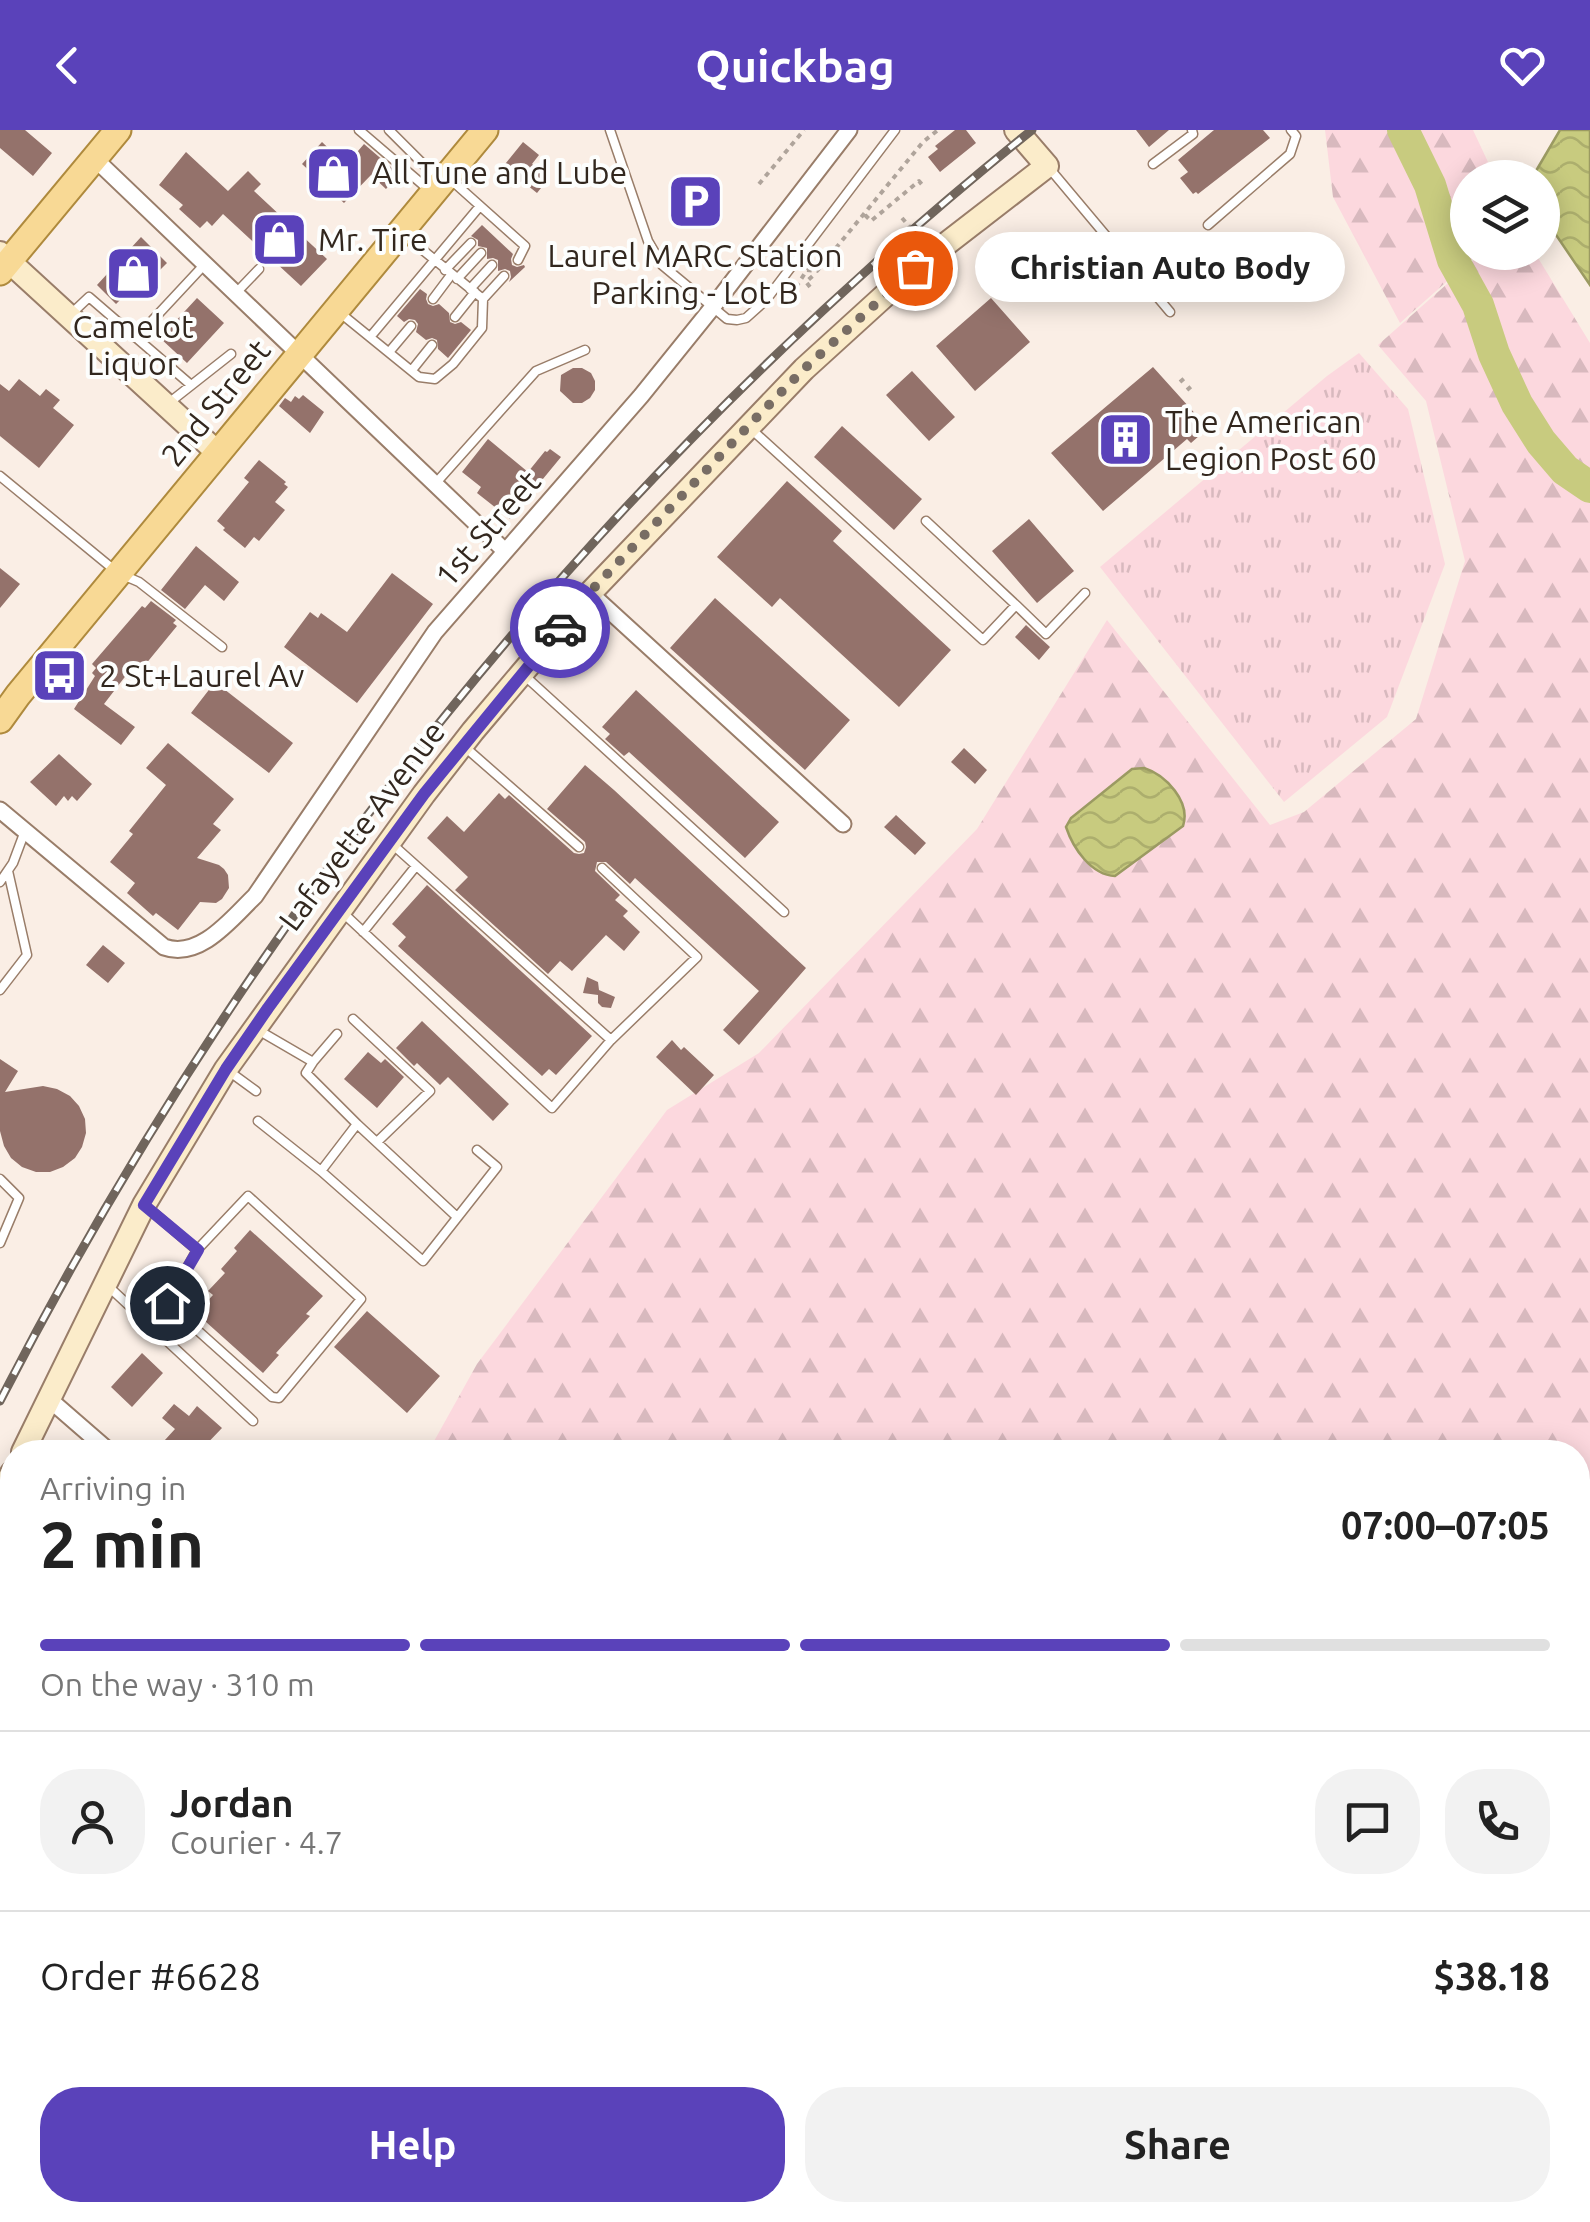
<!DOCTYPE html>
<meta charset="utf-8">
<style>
:root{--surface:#fff;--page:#f2f2f2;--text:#222;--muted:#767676;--line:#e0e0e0;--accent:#5a42ba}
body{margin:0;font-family:Ubuntu,sans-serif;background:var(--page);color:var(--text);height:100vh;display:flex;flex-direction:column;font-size:38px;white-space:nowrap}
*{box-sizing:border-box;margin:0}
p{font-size:32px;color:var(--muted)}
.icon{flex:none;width:55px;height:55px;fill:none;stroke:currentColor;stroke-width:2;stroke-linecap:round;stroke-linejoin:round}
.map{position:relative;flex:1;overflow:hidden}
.panel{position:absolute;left:0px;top:1310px;width:1590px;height:782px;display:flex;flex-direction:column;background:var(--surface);border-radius:40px 40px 0 0;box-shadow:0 5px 25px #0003}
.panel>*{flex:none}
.fabs{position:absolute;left:1450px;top:30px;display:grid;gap:20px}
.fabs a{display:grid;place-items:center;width:110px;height:110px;border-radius:50%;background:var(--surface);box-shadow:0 5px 25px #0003;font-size:50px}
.pin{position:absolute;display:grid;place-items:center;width:85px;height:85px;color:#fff;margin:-42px;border:5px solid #fff;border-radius:50%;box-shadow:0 2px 10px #0007}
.courier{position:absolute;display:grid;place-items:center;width:100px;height:100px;margin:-50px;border:8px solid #5a42ba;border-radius:50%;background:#fff;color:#222;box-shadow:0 2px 12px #0007}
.bubble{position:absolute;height:70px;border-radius:35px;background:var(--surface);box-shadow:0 5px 25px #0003;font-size:32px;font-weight:600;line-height:70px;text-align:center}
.overview em{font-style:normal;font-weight:600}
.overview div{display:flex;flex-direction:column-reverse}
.overview{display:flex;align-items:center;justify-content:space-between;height:170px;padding:0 40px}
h1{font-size:65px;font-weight:600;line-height:75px}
.bar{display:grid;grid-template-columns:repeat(4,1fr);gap:15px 10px;align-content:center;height:120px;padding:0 40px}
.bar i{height:12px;border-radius:8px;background:var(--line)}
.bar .active{background:var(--accent)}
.bar p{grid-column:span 4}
.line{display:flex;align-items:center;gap:25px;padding:0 40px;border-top:2px solid var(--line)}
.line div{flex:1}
.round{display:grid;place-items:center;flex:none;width:105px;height:105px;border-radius:40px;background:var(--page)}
.cta{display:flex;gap:20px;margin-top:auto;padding:20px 40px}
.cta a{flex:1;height:115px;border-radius:40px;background:var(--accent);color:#fff;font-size:40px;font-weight:600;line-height:115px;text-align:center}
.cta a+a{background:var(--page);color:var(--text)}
header{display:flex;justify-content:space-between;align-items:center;height:130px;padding:0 40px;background:var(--accent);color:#fff;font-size:45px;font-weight:600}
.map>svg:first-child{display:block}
.forest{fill:url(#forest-firs)}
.park{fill:url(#park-tufts)}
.water{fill:url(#water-waves);stroke:#9b9a62;stroke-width:2.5}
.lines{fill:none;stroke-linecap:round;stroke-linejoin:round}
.river{stroke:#c8cb7f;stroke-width:32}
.building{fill:#94726b}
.lane-casing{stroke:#997d69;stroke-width:11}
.street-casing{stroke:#997d69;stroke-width:19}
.secondary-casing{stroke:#997d69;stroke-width:26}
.primary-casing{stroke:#af8a3d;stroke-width:29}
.path{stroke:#afa49b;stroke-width:4;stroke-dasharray:5 5;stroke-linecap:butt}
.lane{stroke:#fff;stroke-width:8}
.street{stroke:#fff;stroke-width:15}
.secondary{stroke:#fbecca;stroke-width:22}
.primary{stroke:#f8d995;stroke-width:25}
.rail-casing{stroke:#70655c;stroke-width:9}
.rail{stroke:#fdfefd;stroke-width:5;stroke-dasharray:15;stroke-linecap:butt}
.done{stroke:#786d64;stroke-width:10;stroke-dasharray:0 18}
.route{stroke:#5a42ba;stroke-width:12}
.labels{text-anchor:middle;stroke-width:8;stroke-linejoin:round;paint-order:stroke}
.poi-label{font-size:32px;fill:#32271e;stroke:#fdfefd;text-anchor:start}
.street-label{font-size:32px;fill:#32271e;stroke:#fdfefd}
</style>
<header><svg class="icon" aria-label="back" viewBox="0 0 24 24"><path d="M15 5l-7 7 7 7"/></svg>Quickbag<svg class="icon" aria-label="heart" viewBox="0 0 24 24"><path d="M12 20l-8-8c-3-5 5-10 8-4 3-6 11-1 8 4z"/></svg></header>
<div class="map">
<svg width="1590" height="2092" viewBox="0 0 1590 2092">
<defs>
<pattern id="forest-firs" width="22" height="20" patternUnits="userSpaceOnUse" patternTransform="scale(2.5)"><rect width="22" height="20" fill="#fcd8de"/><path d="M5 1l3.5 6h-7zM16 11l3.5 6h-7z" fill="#d8b9be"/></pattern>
<pattern id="park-tufts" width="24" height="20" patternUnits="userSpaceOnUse" patternTransform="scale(2.5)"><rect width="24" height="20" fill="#fcd8de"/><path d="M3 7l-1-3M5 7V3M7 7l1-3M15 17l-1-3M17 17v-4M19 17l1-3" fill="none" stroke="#d8b9be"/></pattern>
<pattern id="water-waves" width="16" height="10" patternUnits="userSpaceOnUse" patternTransform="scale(2.5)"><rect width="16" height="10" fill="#c8cb7f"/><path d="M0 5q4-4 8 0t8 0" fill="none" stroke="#acae6d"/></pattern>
</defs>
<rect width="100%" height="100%" fill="#faeee5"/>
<path class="forest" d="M1325,0H1473L1495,47L1468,48V122L1479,123L1400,193L1333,67Z
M1482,123H1535L1590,213V1588L1578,1590V1322H428L477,1234L667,980L759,923L977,699L1107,490L1270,695L1304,682L1416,589L1465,431L1426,271L1378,215Z"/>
<path class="park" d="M1359,223L1408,279L1445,434L1387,587L1284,672L1100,437L1327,246Z"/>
<path class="water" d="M1560,0H1590V155L1552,99L1543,73L1542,48L1533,46Z
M1144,638C1166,645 1191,672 1183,696L1115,746C1091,745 1073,718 1066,697L1071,688L1132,639Z"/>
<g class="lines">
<path class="river" d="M1403,0L1430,55L1453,130L1478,175L1494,224L1517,274L1541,312L1565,340L1590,357"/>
</g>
<path class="building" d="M0,0H25L52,23L33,46L0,18Z
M955,0H966L976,13L940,42L928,27L938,19L935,16Z
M1136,0H1169L1149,17Z
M1214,0H1263L1270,8L1198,64L1196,62L1193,64L1180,48L1188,42L1178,30Z
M322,12L346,35L364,14L399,44L386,59L371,45L344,73L302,34Z
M523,12L539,25L532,34L549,48L537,63L522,51L513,57L497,44Z
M186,22L228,61L248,41L261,54L254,61L327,129L301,156L223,84L212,96L207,91L200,98L179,79L183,75L159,55Z
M482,95L513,124L511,129L512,135L517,137L524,135L525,137L509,152L511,147L510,141L505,139L498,141V130L493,128L487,129V118L478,116V110L471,106Z
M141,107L167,133L135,165L130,160L116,174L97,155Z
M420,159L427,164L426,169L428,174L433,176L439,174L449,183L450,192L455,194L461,192L471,200L448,228L438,219L437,210L432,208L426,210L416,202L418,194L415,190L409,189L404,192L397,186Z
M197,168L224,193L187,233L160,208Z
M991,168L1030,212L975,261L936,216Z
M1153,237L1208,298L1191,313L1187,309L1103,381L1051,323Z
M573,238H582L591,243L595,251V260L590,268L582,273H573L560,261L561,245Z
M912,241L955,287L929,311L886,265Z
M19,249L40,266L46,259L60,270L53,278L74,295L39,338L0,306V254L9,261Z
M303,265L324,282L310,303L279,276L285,268L291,272L295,266L299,269Z
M842,296L922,369L894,400L814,327Z
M488,309L528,342L545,321L547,322L550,319L561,327L510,389L477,363L481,357L462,342Z
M259,330L286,352L284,354L288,357L275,372L285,380L259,411L254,407L245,418L223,400L225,398L217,391L249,352L244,348Z
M787,351L842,401L833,411L951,520L899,577L780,468L772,477L717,427Z
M1029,389L1074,441L1037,473L992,421Z
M196,416L239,452L224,471L205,455L185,479L161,460Z
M0,438L20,454L0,478Z
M392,443L433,474L357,573L284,517L310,482L318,488L321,483L347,502Z
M715,468L850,590L805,640L670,518Z
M151,471L176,490L173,493L177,496L140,541L134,535L104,574L135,597L121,615L74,579L95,546L92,543L96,538L92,534L142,476L145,478Z
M1026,495L1050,517L1039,530L1015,507Z
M215,552L293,613L269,643L191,583Z
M636,560L779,692L745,728L629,622L624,626L605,609L610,604L602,597Z
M168,613L234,669L213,694L221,700L197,728L219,735L224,739L228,745L229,758L222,769L216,773L200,772L178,800L156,783L153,786L127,763L135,753L110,732L133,704L129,701L166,655L146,638Z
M964,618L987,640L975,654L951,632Z
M59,624L92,654L77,671L72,666L68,671L64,666L56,676L30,652Z
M585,635L614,660L806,838L739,915L723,900L759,861L635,748L630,754L606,732H597L595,741L620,765L615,770L628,781L623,786L640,802L624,821L606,805L572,841L560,831L548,844L455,760L468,747L427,708L447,686L464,702L499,663L505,669L509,665L574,723L579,724L584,723L586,717L585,712L547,679Z
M896,685L926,713L915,725L884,697Z
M427,755L592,906L556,945L549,939L542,946L398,816L406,807L392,794Z
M103,815L125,833L108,853L86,835Z
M587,847L598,852L599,860L615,867L611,878L602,877L598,873V865L583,863Z
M422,891L509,974L493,991L448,947L440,955L417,933L414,936L396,918Z
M672,910L681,920L684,917L714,945L696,965L656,927Z
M368,922L381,933L385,929L404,947L377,978L344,949Z
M0,929L18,941L5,962L43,956L57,959L70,966L79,976L85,989L86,1003L82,1017L75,1028L63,1037L50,1042H36L22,1037L11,1028L4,1016L0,1001Z
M250,1100L323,1166L306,1184L310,1186L276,1223L279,1225L263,1243L196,1183L213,1165L208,1161L225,1143L221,1139L237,1121L234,1118Z
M367,1181L440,1246L407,1283L334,1217Z
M142,1223L163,1243L132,1277L111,1257Z
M174,1274L189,1286L197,1276L222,1298L199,1322H154L175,1299L162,1288Z"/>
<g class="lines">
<defs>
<path id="lane" d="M359,0L429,60
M389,0L439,50
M610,0L648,111L662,135L727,189L737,190L746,188L766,170L895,0
M1153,34L1193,4L1192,0
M1050,39L1170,182
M450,49L525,116L518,130
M1208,95L1290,24L1296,6L1291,0
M445,140L471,113
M457,149L481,123
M470,159L492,135
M235,164L259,139
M433,169L451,145
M483,169L504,146
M339,182L419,247L435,249L453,234L482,198L483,169L403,104
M71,184L89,167L191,255
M455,187L475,162
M371,206L480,76
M136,208L204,135
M390,221L411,196
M412,240L432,215
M170,272L231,224
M751,299L983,510L1016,475L1046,504L1085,463
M0,346L118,443L139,452L222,517
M435,354L536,241L585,220
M926,391L1016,475
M525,546L784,782
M466,618L579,717
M602,738L697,827L611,910
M0,752L13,733L25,701
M341,781L552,978L611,910L392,714
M363,802L416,736
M0,860L27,825L8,741
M353,889L430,961L377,1012
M258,900L313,932L337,904
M230,942L256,961
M258,991L321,1041L357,994L306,943L313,932
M357,994L457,1087
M321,1041L423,1131L497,1037L477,1020
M0,1049L19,1068L0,1113
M148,1078L197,1120L248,1066L361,1169L279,1268L272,1267L167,1173L197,1120
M109,1157L253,1291
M1578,1614L1590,1611
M1578,1807L1590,1805
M1584,2001L1590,2018
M1179,2080V2092"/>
<path id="street" d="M94,28L505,421
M590,463L843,694
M0,680L164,817C200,830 232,788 255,766L435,502L641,266L712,178L849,0
M49,1269L110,1322
M0,1942L12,1930
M50,2080L71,2092
M343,2080L372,2092
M295,2092L299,2080
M831,2092L836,2080"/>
<path id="secondary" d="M0,123L217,322
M23,1322L144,1075L226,939L424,664L473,601L590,463L804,239L915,138L1047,36L1016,0
M0,1368L12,1343"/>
<path id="primary" d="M0,142L118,0
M0,590L18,565L485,0
M0,1661L12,1670
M0,1748L12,1757
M1578,2072L1590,2068
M528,2080L559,2092
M742,2080L782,2092
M1510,2092L1553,2080"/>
</defs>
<use href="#lane" class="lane-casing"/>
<use href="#street" class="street-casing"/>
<use href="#secondary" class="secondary-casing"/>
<use href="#primary" class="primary-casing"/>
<path class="path" d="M759,54L804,0
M865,85L871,91L919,51L924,57
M902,88L916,104
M796,157L807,140L817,141L923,12L938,0
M810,157L806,152L816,143
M1180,252L1187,246
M1187,260L1194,254
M0,2047L12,2058
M0,2074L12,2075
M110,2080L133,2092
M189,2092L191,2086"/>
<use href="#lane" class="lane"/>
<use href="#street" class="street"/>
<use href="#secondary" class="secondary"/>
<use href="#primary" class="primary"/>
<defs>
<path id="rail" d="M0,1271C251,781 602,345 1032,0"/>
</defs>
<use href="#rail" class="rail-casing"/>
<use href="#rail" class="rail"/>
</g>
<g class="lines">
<path class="done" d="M560,498L590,462L758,286L804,239L915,138"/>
<path class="route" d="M167,1173L198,1120L144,1075L226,939L268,878L424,664L560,498"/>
</g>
<defs>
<symbol id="shop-square" viewBox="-11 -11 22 22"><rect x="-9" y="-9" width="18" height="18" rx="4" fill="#5a42ba" stroke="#fdfefd"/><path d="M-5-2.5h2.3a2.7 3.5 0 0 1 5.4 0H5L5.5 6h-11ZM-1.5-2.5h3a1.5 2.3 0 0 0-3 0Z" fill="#fff"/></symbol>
<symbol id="parking-square" viewBox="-11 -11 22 22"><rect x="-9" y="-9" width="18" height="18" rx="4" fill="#5a42ba" stroke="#fdfefd"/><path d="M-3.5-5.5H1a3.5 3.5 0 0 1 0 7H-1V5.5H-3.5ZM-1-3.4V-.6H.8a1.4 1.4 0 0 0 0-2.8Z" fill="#fff"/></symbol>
<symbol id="building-square" viewBox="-11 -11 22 22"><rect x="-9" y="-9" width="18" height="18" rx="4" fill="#5a42ba" stroke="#fdfefd"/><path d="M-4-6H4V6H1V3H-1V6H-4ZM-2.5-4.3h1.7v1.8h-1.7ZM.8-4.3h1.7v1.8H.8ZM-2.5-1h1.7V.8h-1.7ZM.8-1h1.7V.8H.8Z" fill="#fff"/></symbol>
<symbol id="bus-square" viewBox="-11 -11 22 22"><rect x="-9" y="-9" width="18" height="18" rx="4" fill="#5a42ba" stroke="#fdfefd"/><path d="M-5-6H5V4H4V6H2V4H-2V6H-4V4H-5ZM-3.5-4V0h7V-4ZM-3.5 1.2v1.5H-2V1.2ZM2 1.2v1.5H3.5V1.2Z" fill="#fff"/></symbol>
</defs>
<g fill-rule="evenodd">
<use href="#shop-square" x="302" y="12" width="63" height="63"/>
<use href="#parking-square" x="664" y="40" width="63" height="63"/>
<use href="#shop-square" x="248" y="78" width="63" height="63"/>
<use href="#shop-square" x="102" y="112" width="63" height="63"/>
<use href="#building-square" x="1094" y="278" width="63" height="63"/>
<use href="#bus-square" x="28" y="514" width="63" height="63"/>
</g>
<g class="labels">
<g class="poi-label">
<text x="372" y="54">All Tune and Lube</text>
<text x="318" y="121">Mr. Tire</text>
<text x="695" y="137" text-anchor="middle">Laurel MARC Station<tspan x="695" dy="37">Parking - Lot B</tspan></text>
<text x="133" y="208" text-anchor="middle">Camelot<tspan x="133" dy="37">Liquor</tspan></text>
<text x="1165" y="303">The American<tspan x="1165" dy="37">Legion Post 60</tspan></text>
<text x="99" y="557">2 St+Laurel Av</text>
</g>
<g class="street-label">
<text transform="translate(216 273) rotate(-51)" y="11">2nd Street</text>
<text transform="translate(488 399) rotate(-49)" y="11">1st Street</text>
<text transform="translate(362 696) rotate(-53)" y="11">Lafayette Avenue</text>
</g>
</g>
</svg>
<div class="fabs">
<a><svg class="icon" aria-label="layers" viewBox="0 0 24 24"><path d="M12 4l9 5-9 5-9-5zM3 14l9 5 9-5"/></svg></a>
</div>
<div class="pin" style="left:915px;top:138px;background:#ea580c"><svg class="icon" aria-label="bag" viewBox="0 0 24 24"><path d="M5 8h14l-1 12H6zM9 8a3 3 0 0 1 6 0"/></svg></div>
<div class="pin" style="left:167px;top:1173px;background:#1f2937"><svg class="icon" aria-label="home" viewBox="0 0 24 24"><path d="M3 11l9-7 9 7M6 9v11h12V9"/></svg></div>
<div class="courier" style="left:560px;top:498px"><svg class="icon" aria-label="car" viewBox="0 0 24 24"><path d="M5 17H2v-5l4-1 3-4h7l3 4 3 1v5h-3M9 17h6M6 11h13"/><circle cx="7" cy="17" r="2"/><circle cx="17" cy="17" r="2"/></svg></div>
<div class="bubble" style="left:975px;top:102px;width:370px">Christian Auto Body</div>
<section class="panel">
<div class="overview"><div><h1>2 min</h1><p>Arriving in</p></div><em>07:00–07:05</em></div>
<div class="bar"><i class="active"></i><i class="active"></i><i class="active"></i><i></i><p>On the way · 310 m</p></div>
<div class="line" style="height:180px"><a class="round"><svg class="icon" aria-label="person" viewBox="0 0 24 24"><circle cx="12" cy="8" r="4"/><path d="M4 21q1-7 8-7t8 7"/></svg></a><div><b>Jordan</b><p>Courier · 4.7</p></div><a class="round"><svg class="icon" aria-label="chat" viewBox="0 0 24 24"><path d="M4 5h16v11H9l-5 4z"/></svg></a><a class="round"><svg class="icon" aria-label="phone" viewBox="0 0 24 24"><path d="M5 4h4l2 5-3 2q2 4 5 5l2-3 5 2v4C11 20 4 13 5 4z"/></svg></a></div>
<div class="line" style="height:130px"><div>Order #6628</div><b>$38.18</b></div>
<div class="cta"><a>Help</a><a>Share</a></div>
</section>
</div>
